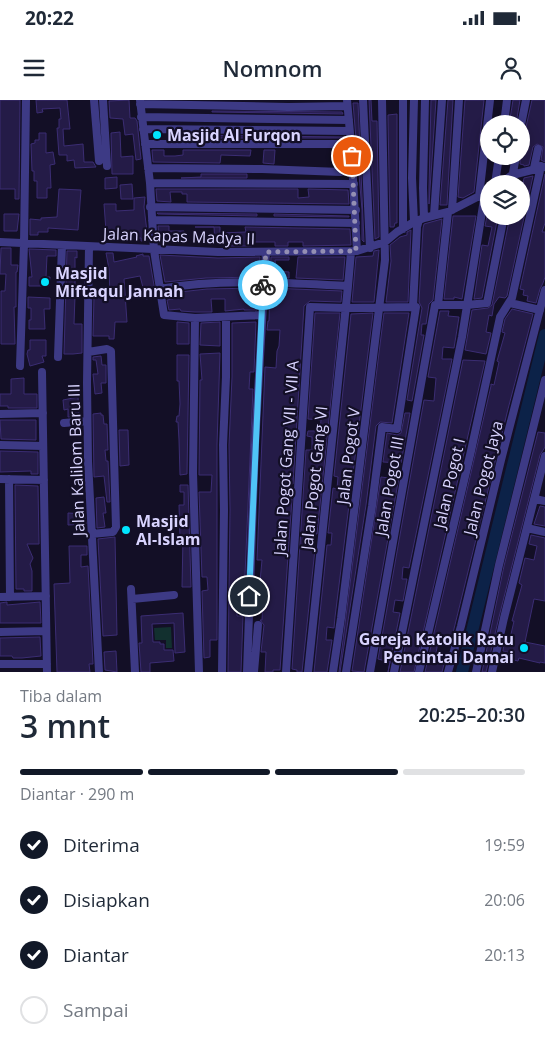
<!DOCTYPE html>
<html lang="id">
<meta charset="utf-8">
<style>
:root{--surface:#fff;--page:#f2f2f3;--text:#1f2937;--muted:#747a83;--line:#e0e1e3;--accent:#111827}
body{margin:0;font-family:"Open Sans",sans-serif;background:var(--page);color:var(--text);height:100vh;display:flex;flex-direction:column;font-size:19px;white-space:nowrap}
*{box-sizing:border-box;margin:0}
p{font-size:16px;color:var(--muted)}
.icon{flex:none;width:28px;height:28px;fill:none;stroke:currentColor;stroke-width:2;stroke-linecap:round;stroke-linejoin:round}
.map{position:relative;height:572px;overflow:hidden}
.side{display:flex;flex-direction:column;background:var(--surface);flex:1}
.side>*{flex:none}
.controls{position:absolute;left:480px;top:15px;display:grid;gap:10px}
.controls a{display:grid;place-items:center;width:50px;height:50px;border-radius:50%;background:var(--surface);box-shadow:0 2px 12px #0003;font-size:25px}
.pin{position:absolute;display:grid;place-items:center;width:42px;height:42px;color:#fff;margin:-21px;border:2px solid #fff;border-radius:50%;box-shadow:0 1px 5px #0007}
.courier{position:absolute;display:grid;place-items:center;width:50px;height:50px;margin:-25px;border:4px solid #4fc3f7;border-radius:50%;background:#fff;color:#222;box-shadow:0 1px 6px #0007}
.head em{font-style:normal;font-weight:600}
.head div{display:flex;flex-direction:column-reverse}
.head{display:flex;align-items:center;justify-content:space-between;height:85px;padding:0 20px}
h1{font-size:32px;font-weight:600;line-height:38px}
.bar{display:grid;grid-template-columns:repeat(4,1fr);gap:8px 5px;align-content:center;height:60px;padding:0 20px}
.bar i{height:6px;border-radius:4px;background:var(--line)}
.bar .current{background:var(--accent)}
.bar p{grid-column:span 4}
ol{padding:0 20px;list-style:none}
li{display:flex;align-items:center;gap:15px;height:55px}
li p{margin-inline-start:auto}
li .icon{padding:5px;border-radius:50%;background:var(--accent);color:#fff;stroke-width:4}
li:last-child{color:var(--muted)}
li i{width:28px;height:28px;border:2px solid var(--line);border-radius:50%}
.status{display:flex;justify-content:space-between;align-items:center;height:35px;padding:0 25px;background:var(--surface);direction:ltr}
.status svg{height:14px;fill:currentColor}
header{display:flex;justify-content:space-between;align-items:center;height:65px;padding:0 20px;background:var(--surface);font-size:22px;font-weight:600}
.map>svg:first-child{display:block}
.green{fill:#12302f}
.lines{fill:none;stroke-linecap:round;stroke-linejoin:round}
.river{stroke:#0c2248;stroke-width:12}
.building{fill:#241b47;stroke:#3b2d73}
.street{stroke:#3d3a85;stroke-width:8}
.done{stroke:#948fb3;stroke-width:5;stroke-dasharray:0 9}
.route{stroke:#4fc3f7;stroke-width:6}
.poi-dot{fill:#00e5ff;stroke:#130f26;stroke-width:2}
.labels{text-anchor:middle;stroke-width:4.5;stroke-linejoin:round;paint-order:stroke}
.poi-label{font-size:16px;font-weight:bold;fill:#d9d4ff;stroke:#130f26;text-anchor:start}
.street-label{font-size:16px;fill:#d9d4ff;stroke:#130f26}
</style>
<div class="status"><b>20:22</b><svg viewBox="0 0 49 12"><path d="M0 12V9h3v3zM5 12V6h3v6zM10 12V3h3v9zM15 12V0h3v12zM26 1h20v11H26zM47 4h2v5h-2z"/></svg></div>
<header><svg class="icon" aria-label="menu" viewBox="0 0 24 24"><path d="M4 6h16M4 12h16M4 18h16"/></svg>Nomnom<svg class="icon" aria-label="person" viewBox="0 0 24 24"><circle cx="12" cy="8" r="4"/><path d="M4 21q1-7 8-7t8 7"/></svg></header>
<div class="map">
<svg width="545" height="572" viewBox="0 0 545 572">
<rect width="100%" height="100%" fill="#130f26"/>
<path class="green" d="M171,527L172,548H166V540H155L154,528Z"/>
<g class="lines">
<path class="river" d="M462,572L545,235"/>
</g>
<path class="building" d="M0,0H20L19,99H15V89H0Z
M36,0H67L70,29H63L64,46L83,44L84,62H93L96,67L75,68L74,60L67,61V55H59L57,28H59V19H61L60,8L42,9L43,12L37,13Z
M129,0L130,18H135L137,21L141,59L136,60L133,34L125,35L123,19L110,18L109,1Z
M369,0H371L372,21H377L379,137L375,139Z
M431,0H436L429,104V88Z
M448,0H453L447,105H440Z
M465,0H484L474,92L463,98L458,97Z
M513,0H520L516,24L515,20L510,19Z
M532,0H545V62L541,60L543,47L537,44L533,47L529,65L524,66V65L520,64L521,30L526,27Z
M353,3H358L364,142L362,140V110Z
M212,11L342,12L343,14L212,12Z
M397,14V123H395L394,127H390L388,19V15Z
M120,32L121,57L133,56V74H112L111,33Z
M39,33H46V53L53,52L55,64L50,65L51,88H47V98H37V81H34V71H32L31,44L35,43V40H39Z
M184,35L345,37V38H184Z
M152,50H164V56H175L183,55V50H251L250,56L221,55L220,63L153,62Z
M264,50H275L274,64L263,63Z
M334,50H345V65L338,66V58H334Z
M201,74H247V78H181L201,77Z
M545,74V123L542,132H545V177L543,183L540,189L536,203L527,201L528,196L523,195L524,190L520,189Z
M533,76L507,196L505,198L499,197L494,204L492,216L489,215L486,232L491,233L486,254L465,250L472,210L488,208L492,205L510,116H521V82L523,83L524,78Z
M117,77V88L105,89V78Z
M132,84L133,99H121L120,85Z
M59,89L81,90L78,130L48,128V132H38V135H30V119L41,120V118L57,117Z
M156,89H298V98L309,97L308,89L348,90L349,104L187,102V94H182V92H170L171,102L157,101Z
M145,97L144,107L148,140L141,141V138L124,139V131H106L104,104H116V111L134,110V98Z
M157,113L257,114V116L158,114Z
M4,114H19L17,131H4Z
M274,114L349,116V117L274,116Z
M453,116H476L462,199L454,197V199H444Z
M487,116H498L482,198L474,199L482,145L488,146L492,127L485,126Z
M442,119L433,200L429,204L426,224H422L421,235H424L412,301L407,300L422,208L419,202L423,128L424,124Z
M158,126H169V131H184V141H173V138H159Z
M195,127H220V133L246,132L245,127L350,129L351,145L303,146V142H288V146H275V142H252V146H229V141L215,142L214,127Z
M411,130L408,202H386L391,161L390,145L400,137L407,135V132Z
M1,148H11V165H18L17,172H16V207H14L15,244H1V191H5L6,174H0Z
M29,149L56,150V156H47L46,177H50L49,186H29V177H32Z
M379,150L374,202H352L356,157L373,156L374,151Z
M67,151H77V158L75,157V190H83V196H75L74,224H82V253L73,254H64Z
M106,153H113L114,162L137,157L136,156L143,154V156H149L156,197L146,199L140,176L124,179L127,222H115L114,239H109V236H93L94,197L110,196L109,169Z
M160,155L218,158L260,157L259,177L206,178L165,182Z
M271,157H289V160H275L276,171L289,172V178L270,177Z
M298,157H345L343,180L296,178Z
M258,188L257,210H244V209L225,211V199H211L212,212H195L181,211L180,209L169,210L167,200L173,199L171,193L207,189Z
M270,188L342,191L341,202L310,201L304,206L293,384L288,383L287,398L292,399L280,570H273V572H265L266,552H261L264,525L260,520H262L263,501H255L256,482H260L262,460H257L265,267L276,268L277,251L279,246L280,230H267L268,221H269Z
M28,197L50,198V209H44L45,229H29V220H31V208H28Z
M512,209L533,214L508,309L450,545L438,542L436,553L446,556L442,572H425L491,286V284L494,285L499,262L497,261L505,233L502,232L505,219Z
M440,211H449L448,216L459,217L454,248L443,247L442,259H452L409,468L403,467L402,479H407L403,501L395,500L393,512L400,513L388,572L390,562L378,559L424,300L434,301L436,278L428,277Z
M315,213H340L317,434H309L308,448L315,449L302,572H297V570L292,569L306,350H312V337L307,336L308,331H320L321,320L308,319Z
M373,213L335,517L334,528L327,527L326,540H332L327,572H314L327,445H331L332,433H328L333,388L337,389L338,377L334,376L351,214Z
M384,213H409L392,323L380,322L376,326L366,405L340,572H339Z
M177,222L189,223V244H177Z
M220,222V246L200,245L201,223Z
M256,222L254,272H250L249,289H253L244,498L237,497V516H243L241,572H228L230,410L229,345L232,277V223Z
M30,240H46V256H42L44,262L30,266L27,254L28,250H30Z
M220,253L217,345V540H210V557L204,558L202,491L208,490L207,477H202L199,392H211L212,375H199L200,280H202L200,254Z
M177,255H189L187,374L180,375L179,340L178,322H176L177,316H179L180,304L179,281H177Z
M101,256L102,265H106V283H101L102,293L95,294L93,274H98L96,260H93V257Z
M463,260L485,261L414,572H400Z
M24,278V294H37V308H8V306H0V294H11V279Z
M78,297L79,316L68,317V309L64,310L63,300Z
M101,313V315H103L104,324H107L108,350H105L106,361H108L110,402H107L104,376L94,377L93,314Z
M405,313H410L401,363L383,362L387,333L397,335L401,333Z
M0,320H36V340L1,339Z
M119,330H128L129,365L120,366Z
M538,332L545,333V347L540,355L499,517L486,572H482L504,466Z
M0,351L38,352V374H31V371L0,372Z
M389,376L399,377L364,572L352,571L381,377L389,378Z
M15,385L38,386L39,444H27L33,458L30,464L32,471V491H24V489H16Z
M180,385H188L191,487H182L183,438H180L179,405H184V392H180Z
M104,397L106,413H103L105,427L97,428L96,398Z
M540,406L545,407V426L534,424Z
M68,413L85,414L86,424L68,425Z
M531,435L545,438V501L534,499L525,542L545,546V563L540,562V563L519,558L518,561L510,559L511,553L503,551L504,542L509,543L514,521H512L522,485L519,483L525,458L534,460L537,446L529,444Z
M115,437L117,535L103,536L98,439Z
M69,446H87V455H81V467L88,466L93,564H89L90,572H57L54,484L70,483Z
M7,502V505L40,502L41,523H0V503Z
M183,513L185,552L175,553L174,523L152,524L153,542H160V544H164V550H173L174,561L150,563V572H141L139,543H142L141,516Z
M40,537L41,556L22,558H13L12,556H0V538Z
M116,551L117,572L105,570L104,552Z"/>
<g class="lines">
<path class="street" d="M94,0L99,61
M103,0L107,66
M140,0L150,83L154,150L164,215L195,218L261,215
M347,0L351,44L357,151
M363,0L370,148
M403,0V129
M414,0L412,78L414,122
M140,4L288,7L347,6
M141,17L349,20
M504,24L507,0
M521,25L526,0
M143,29C212,30 281,30 349,31
M145,44H351
M148,68L262,69L341,72L352,69
M534,68L538,49
M150,83L354,84
M495,84L499,56
M500,84L512,75L544,67
M511,84L516,56
M479,97L490,0
M150,107L356,110
M452,110L459,0
M434,115L442,0
M424,118L423,88L425,0
M152,120L356,123
M0,142L218,152L357,151L385,142L397,132L414,122L424,118L448,112L489,91
M89,147L87,283L88,361L99,572
M159,189C222,178 285,183 348,186L351,152
M510,203L540,210
M438,205L448,112
M413,207L417,127L419,120
M195,218L193,373L199,572
M88,252L107,249L111,251L116,427L113,432L91,434
M58,257L62,145
M20,266L24,144L26,0
M42,272L47,572
M0,314L43,313
M64,323L87,321
M0,345L43,346
M0,379L44,380
M9,379L10,497
M535,399L545,401
M527,428L545,432
M131,489L135,572
M0,497L46,496
M132,499L174,495
M0,532L46,531
M0,564H47
M222,572L224,410L223,345L226,277V217
M247,572L255,345L266,152
M254,572L258,525
M286,572L310,207L346,208L416,207L397,329L382,327L372,406L346,572
M308,572L348,186
M333,572L341,518L385,160L382,0
M370,572L435,205H467L487,203L504,116
M394,572L462,237L485,93
M419,572L471,351L500,217L512,198L541,66
M448,572L461,526L501,360L545,190
M476,572L499,465L545,280
M492,572L504,518L545,356"/>
</g>
<g class="lines">
<path class="done" d="M263,185L266,152L356,151L352,56"/>
<path class="route" d="M249,496L263,185"/>
</g>
<g class="poi-dot">
<circle cx="157" cy="35" r="5"/>
<circle cx="45" cy="182" r="5"/>
<circle cx="126" cy="430" r="5"/>
<circle cx="524" cy="548" r="5"/>
</g>
<g class="labels">
<g class="poi-label">
<text x="167" y="41">Masjid Al Furqon</text>
<text x="55" y="179">Masjid<tspan x="55" dy="18">Miftaqul Jannah</tspan></text>
<text x="136" y="427">Masjid<tspan x="136" dy="18">Al-Islam</tspan></text>
<text x="514" y="545" text-anchor="end">Gereja Katolik Ratu<tspan x="514" dy="18">Pencintai Damai</tspan></text>
</g>
<g class="street-label">
<text transform="translate(179 136) rotate(2)" y="6">Jalan Kapas Madya II</text>
<text transform="translate(348 356) rotate(-83)" y="6">Jalan Pogot V</text>
<text transform="translate(286 358) rotate(-86)" y="6">Jalan Pogot Gang VII - VII A</text>
<text transform="translate(76 360) rotate(-92)" y="6">Jalan Kalilom Baru III</text>
<text transform="translate(314 378) rotate(-84)" y="6">Jalan Pogot Gang VI</text>
<text transform="translate(483 378) rotate(-76)" y="6">Jalan Pogot Jaya</text>
<text transform="translate(449 383) rotate(-77)" y="6">Jalan Pogot I</text>
<text transform="translate(389 386) rotate(-80)" y="6">Jalan Pogot III</text>
</g>
</g>
</svg>
<div class="controls">
<a><svg class="icon" aria-label="locate" viewBox="0 0 24 24"><circle cx="12" cy="12" r="6"/><path d="M12 2v4M12 18v4M2 12h4M18 12h4"/></svg></a>
<a><svg class="icon" aria-label="layers" viewBox="0 0 24 24"><path d="M12 4l9 5-9 5-9-5zM3 14l9 5 9-5"/></svg></a>
</div>
<div class="pin" style="left:352px;top:56px;background:#ea580c"><svg class="icon" aria-label="bag" viewBox="0 0 24 24"><path d="M5 8h14l-1 12H6zM9 8a3 3 0 0 1 6 0"/></svg></div>
<div class="pin" style="left:249px;top:496px;background:#1f2937"><svg class="icon" aria-label="home" viewBox="0 0 24 24"><path d="M3 11l9-7 9 7M6 9v11h12V9"/></svg></div>
<div class="courier" style="left:263px;top:185px"><svg class="icon" aria-label="bike" viewBox="0 0 24 24"><circle cx="6" cy="16" r="4"/><circle cx="18" cy="16" r="4"/><path d="M6 16l4-8h5l3 8M10 8l3 8H6M13 5h3"/></svg></div>
</div>
<section class="side">
<div class="head"><div><h1>3 mnt</h1><p>Tiba dalam</p></div><em>20:25–20:30</em></div>
<div class="bar"><i class="current"></i><i class="current"></i><i class="current"></i><i></i><p>Diantar · 290 m</p></div>
<ol>
<li><svg class="icon" aria-label="check" viewBox="0 0 24 24"><path d="M5 12l5 5 9-10"/></svg>Diterima<p>19:59</p></li>
<li><svg class="icon" aria-label="check" viewBox="0 0 24 24"><path d="M5 12l5 5 9-10"/></svg>Disiapkan<p>20:06</p></li>
<li><svg class="icon" aria-label="check" viewBox="0 0 24 24"><path d="M5 12l5 5 9-10"/></svg>Diantar<p>20:13</p></li>
<li><i></i>Sampai</li>
</ol>
</section>
